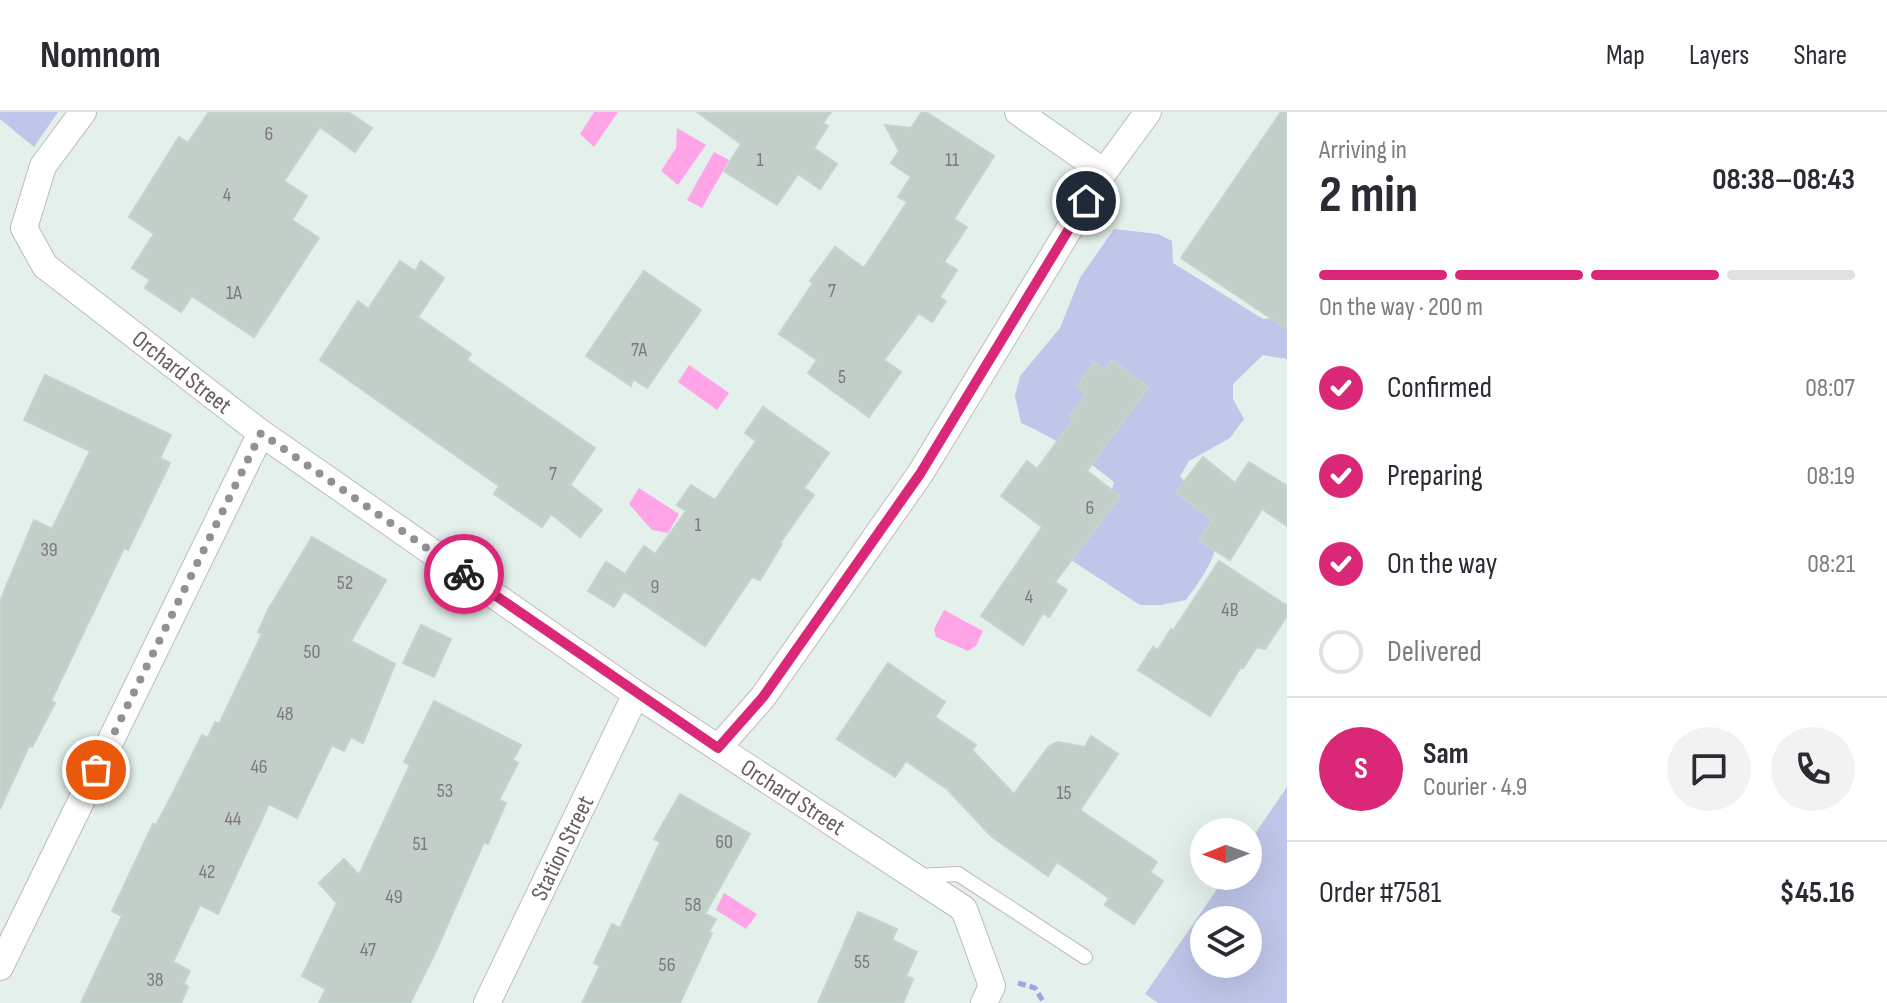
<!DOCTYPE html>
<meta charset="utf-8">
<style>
:root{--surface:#fff;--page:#f2f2f3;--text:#2b2b33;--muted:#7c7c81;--line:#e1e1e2;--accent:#db2777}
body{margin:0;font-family:"Sofia Sans Condensed",sans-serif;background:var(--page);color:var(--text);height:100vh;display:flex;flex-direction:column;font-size:30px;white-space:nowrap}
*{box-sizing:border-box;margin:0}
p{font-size:26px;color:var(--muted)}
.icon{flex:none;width:44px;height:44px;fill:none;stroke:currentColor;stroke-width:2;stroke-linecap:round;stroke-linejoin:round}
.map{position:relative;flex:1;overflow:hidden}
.panel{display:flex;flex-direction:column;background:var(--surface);width:600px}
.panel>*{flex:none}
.needle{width:52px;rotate:269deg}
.tools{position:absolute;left:1190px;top:706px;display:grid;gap:16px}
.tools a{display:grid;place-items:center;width:72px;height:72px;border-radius:50%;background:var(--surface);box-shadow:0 8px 32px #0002;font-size:40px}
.pin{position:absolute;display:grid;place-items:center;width:68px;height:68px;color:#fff;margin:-34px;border:4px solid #fff;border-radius:50%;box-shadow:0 2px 8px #0007}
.courier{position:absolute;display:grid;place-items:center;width:80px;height:80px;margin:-40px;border:6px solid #db2777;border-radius:50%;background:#fff;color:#222;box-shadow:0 2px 10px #0007}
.overview em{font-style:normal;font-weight:700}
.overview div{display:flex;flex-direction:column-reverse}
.overview{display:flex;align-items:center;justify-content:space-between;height:136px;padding:0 32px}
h1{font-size:52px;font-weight:700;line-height:60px}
.bar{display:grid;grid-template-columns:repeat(4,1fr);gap:12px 8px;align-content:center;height:96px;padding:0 32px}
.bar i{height:10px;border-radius:6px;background:var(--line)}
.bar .current{background:var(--accent)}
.bar p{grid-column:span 4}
.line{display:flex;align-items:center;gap:20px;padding:0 32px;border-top:2px solid var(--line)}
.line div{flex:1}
.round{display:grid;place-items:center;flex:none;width:84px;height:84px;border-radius:42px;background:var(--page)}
ol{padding:0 32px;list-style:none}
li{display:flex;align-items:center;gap:24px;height:88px}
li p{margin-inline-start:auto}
li .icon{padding:8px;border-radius:50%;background:var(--accent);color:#fff;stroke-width:4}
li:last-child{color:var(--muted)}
li i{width:44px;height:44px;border:4px solid var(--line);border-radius:50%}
header{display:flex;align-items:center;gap:48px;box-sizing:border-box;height:112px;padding:0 40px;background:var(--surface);border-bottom:2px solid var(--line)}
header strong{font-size:38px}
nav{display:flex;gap:44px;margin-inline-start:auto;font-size:28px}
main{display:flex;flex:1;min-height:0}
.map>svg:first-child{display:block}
.green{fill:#bfc6e9;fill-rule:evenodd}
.water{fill:#ffa5e7}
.building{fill:#c3cec8;stroke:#c2d5cc;stroke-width:2}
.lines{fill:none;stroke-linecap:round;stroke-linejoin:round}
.service-casing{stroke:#c1b9be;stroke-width:16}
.minor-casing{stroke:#c1b9be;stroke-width:28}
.path{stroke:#a7a1dc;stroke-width:5;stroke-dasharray:8 4;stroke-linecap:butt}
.service{stroke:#fff;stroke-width:14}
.minor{stroke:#fff;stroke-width:26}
.done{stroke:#929092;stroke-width:8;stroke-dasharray:0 14.4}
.route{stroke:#db2777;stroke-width:10}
.labels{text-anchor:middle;stroke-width:7;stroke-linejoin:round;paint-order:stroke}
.number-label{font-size:20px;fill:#7d787c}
.street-label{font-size:24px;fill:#665c62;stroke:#fff}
</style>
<header>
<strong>Nomnom</strong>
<nav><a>Map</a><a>Layers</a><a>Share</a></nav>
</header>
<main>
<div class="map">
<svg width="1287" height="891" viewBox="0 0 1287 891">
<rect width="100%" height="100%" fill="#e4f0eb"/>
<path class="green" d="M0,0H58L34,35L0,7Z
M1114,117L1158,122L1172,129L1173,151L1263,207L1287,204V247L1263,243L1233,272V287L1244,307L1230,326L1189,349L1180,364C1225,419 1229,430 1186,488L1161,493H1140L1068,446L1109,388L1114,370C1084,346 1056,326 1021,311L1015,284L1020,264L1060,216L1080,166Z
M1287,675V891H1158L1145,882L1226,764H1248V732ZM1248,808V852H1204V808Z"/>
<path class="water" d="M594,0H618L594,35L580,22Z
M677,16L706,33L678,73L661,59L676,36Z
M714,40L729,48L702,96L687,88Z
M689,253L729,281L717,298L678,270Z
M639,376L679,402L668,421L652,418L629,392Z
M944,498L983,519L976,534L968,539L936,525L934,517Z
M724,781L757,802L746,817L716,798Z"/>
<path class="building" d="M209,0H348L372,16L355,40L320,15L284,69L307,84L292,108L319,126L254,225L192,184L181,200L145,176L150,168L132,156L154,122L129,105L179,25L188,31Z
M697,0H831L823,11L828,14L814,36L837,52L820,77L798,62L777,93L724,59L741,32Z
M922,0H926L994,44L954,107L967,115L944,150L957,158L940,185L946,189L932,210L919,201L884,248L901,260L869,305L808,261L817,248L779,222L813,171L810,169L835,135L864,156L907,90L898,85L911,65L891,51L899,39L885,13L911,16Z
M1281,0H1287V217L1181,146Z
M400,149L415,159L421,149L444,166L418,205L471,242L467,248L595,336L570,373L602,398L580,425L551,402L542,415L494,382L499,374L320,248L358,189L368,197Z
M644,159L701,198L647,276L633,267L631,274L586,244Z
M1112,248L1148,275L1087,359L1120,384L1055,470L1067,478L1049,505L1043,501L1023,533L981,504L1042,415L1001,384L1027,349L1037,357L1073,308L1069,305L1086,282L1077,275L1094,250L1105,258Z
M45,263L171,323L160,346L170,351L128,438L124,436L51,589L55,591L32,635L29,634L0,697V489L34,408L52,417L90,339L24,308Z
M763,295L829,341L804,376L814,383L780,431L782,432L760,468L752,465L705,534L624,479L614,495L588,479L606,450L625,462L644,434L655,442L686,399L677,393L691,373L715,388L756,329L745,321Z
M1203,345L1235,371L1249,350L1287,374V414L1262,397L1230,448L1199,428L1212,408L1176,380Z
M312,425L386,468L351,529L395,552L363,631L351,625L344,639L332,633L297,706L269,692L218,802L200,793L173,850L190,859L184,871L188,875L181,891H81L122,804L112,799L153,712L156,713L173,681L202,623L208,626L215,610L219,612L262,522L258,520L268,498Z
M1219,449L1287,494V504L1265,537L1257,535L1243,556L1241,555L1210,604L1138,558L1153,535L1158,538L1171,517L1173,519Z
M421,513L451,527L434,565L403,551Z
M888,551L945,590L935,605L976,633L972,638L1014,682L1049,634L1058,630L1085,635L1091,624L1118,642L1080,698L1157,750L1150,760L1163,769L1134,812L1105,793L1109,786L1057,750L1048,764L991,724L947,677L906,649L895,665L837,627Z
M434,589L521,633L513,648L518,651L499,688L506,691L488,732L484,730L436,839L410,891H319L326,877L302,864L337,791L319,771L344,747L359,763L410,653L404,650Z
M680,682L750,722L705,802L716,807L709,820L712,821L680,891H582L600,854L594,851L612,812L620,816L660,730L654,727Z
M858,800L897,817L892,828L917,840L906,864L913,867L903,891H818Z"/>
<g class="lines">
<defs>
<path id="service" d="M918,764L958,762L1085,845"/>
<path id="minor" d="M83,0L43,54L24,116L45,154L261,321L636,582L964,797L992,874L984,891
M1018,0L1104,60
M718,636L763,585L920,362L1104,60L1148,0
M0,855L261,321
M487,891L636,582"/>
</defs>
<use href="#service" class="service-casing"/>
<use href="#minor" class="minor-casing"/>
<path class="path" d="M1018,871L1035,876L1044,891"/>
<use href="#service" class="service"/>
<use href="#minor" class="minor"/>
</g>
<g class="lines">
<path class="done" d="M96,658L261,321L464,462"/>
<path class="route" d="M464,462L718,636L763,585L920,362L1086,89"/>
</g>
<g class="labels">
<g class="number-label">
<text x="269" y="28">6</text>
<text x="760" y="54">1</text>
<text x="952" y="54">11</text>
<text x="227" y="89">4</text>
<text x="832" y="185">7</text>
<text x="234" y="187">1A</text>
<text x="639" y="244">7A</text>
<text x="842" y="271">5</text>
<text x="553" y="368">7</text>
<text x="1090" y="402">6</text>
<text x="698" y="419">1</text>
<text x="49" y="444">39</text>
<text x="345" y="477">52</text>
<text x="655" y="481">9</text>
<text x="1029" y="491">4</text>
<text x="1230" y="504">4B</text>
<text x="312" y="546">50</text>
<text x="285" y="608">48</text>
<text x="259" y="661">46</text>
<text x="445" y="685">53</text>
<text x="1064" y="687">15</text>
<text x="233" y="713">44</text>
<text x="724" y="736">60</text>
<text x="420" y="738">51</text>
<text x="207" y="766">42</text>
<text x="394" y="791">49</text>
<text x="693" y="799">58</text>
<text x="368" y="844">47</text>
<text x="862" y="856">55</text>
<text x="667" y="859">56</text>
<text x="155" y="874">38</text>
</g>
<g class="street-label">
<text transform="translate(182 260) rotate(38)" y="8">Orchard Street</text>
<text transform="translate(793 685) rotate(33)" y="8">Orchard Street</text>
<text transform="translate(562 736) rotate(-64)" y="8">Station Street</text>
</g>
</g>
</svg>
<div class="tools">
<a><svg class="needle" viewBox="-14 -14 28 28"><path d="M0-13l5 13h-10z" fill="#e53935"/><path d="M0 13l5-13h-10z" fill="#7c7c81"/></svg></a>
<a><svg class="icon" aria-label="layers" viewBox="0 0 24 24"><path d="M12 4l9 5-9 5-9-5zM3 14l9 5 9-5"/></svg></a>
</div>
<div class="pin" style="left:96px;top:658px;background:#ea580c"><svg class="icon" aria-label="bag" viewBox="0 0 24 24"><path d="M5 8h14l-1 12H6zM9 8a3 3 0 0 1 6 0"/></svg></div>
<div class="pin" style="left:1086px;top:89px;background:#1f2937"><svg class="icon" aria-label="home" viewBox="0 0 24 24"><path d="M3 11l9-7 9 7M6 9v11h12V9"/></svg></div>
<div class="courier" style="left:464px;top:462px"><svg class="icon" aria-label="bike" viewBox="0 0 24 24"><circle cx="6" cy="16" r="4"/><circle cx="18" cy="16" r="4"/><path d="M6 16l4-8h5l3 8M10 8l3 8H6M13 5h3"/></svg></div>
</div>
<section class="panel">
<div class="overview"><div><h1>2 min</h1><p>Arriving in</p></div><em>08:38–08:43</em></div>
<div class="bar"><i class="current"></i><i class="current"></i><i class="current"></i><i></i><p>On the way · 200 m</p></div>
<ol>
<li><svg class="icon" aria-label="check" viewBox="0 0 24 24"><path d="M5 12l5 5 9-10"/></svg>Confirmed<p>08:07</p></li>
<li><svg class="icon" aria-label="check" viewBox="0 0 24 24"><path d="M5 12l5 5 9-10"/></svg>Preparing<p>08:19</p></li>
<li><svg class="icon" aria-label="check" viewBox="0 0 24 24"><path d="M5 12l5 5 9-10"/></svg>On the way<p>08:21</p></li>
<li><i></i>Delivered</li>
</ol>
<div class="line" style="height:144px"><b class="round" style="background:var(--accent);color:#fff">S</b><div><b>Sam</b><p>Courier · 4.9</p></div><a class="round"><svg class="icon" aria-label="chat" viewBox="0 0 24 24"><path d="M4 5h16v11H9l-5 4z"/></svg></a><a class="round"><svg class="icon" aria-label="phone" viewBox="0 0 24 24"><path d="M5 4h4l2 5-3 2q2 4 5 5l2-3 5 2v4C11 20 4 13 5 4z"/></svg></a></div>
<div class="line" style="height:104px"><div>Order #7581</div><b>$45.16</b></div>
</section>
</main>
